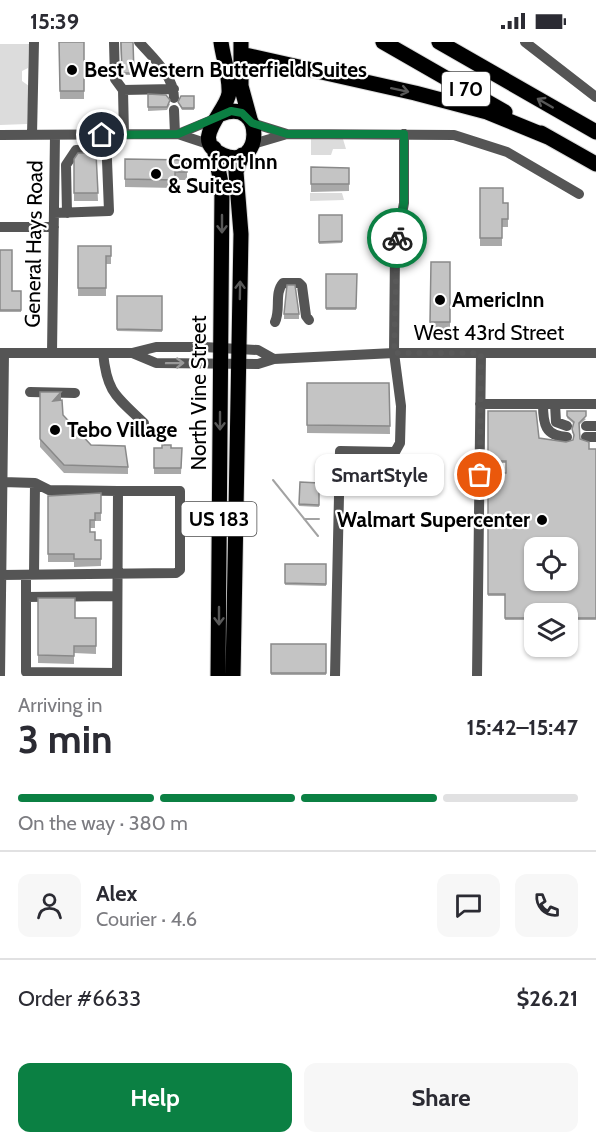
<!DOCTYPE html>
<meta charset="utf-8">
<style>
:root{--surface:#fff;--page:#f7f7f7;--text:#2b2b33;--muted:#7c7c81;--line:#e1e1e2;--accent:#0b8043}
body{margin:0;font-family:Cabin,sans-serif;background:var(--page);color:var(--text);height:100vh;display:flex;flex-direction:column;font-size:22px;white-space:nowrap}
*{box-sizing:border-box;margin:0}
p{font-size:20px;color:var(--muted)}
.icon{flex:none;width:33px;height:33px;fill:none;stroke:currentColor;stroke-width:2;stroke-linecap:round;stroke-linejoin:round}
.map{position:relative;height:634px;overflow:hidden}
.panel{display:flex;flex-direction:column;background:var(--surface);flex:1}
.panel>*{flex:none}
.controls{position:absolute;left:524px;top:495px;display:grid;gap:12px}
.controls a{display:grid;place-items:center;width:54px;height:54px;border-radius:12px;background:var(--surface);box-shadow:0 2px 4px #0004;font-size:30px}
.pin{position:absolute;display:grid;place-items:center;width:51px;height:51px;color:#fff;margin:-26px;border:3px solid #fff;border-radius:50%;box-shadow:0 2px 6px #0007}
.courier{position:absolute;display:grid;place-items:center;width:60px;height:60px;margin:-30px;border:4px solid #0b8043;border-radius:50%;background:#fff;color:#222;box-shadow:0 2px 8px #0007}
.bubble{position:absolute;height:42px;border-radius:12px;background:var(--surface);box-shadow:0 2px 4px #0004;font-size:20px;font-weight:700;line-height:42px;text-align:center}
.overview em{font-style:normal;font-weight:700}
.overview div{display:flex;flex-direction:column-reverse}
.overview{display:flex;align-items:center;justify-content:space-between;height:102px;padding:0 18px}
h1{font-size:39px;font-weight:700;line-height:45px}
.bar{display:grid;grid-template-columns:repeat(4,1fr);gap:9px 6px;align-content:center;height:72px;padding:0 18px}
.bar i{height:8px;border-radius:4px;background:var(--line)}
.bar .selected{background:var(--accent)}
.bar p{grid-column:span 4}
.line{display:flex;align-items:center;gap:15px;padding:0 18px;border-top:2px solid var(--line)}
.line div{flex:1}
.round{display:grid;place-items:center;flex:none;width:63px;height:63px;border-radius:12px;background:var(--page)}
.button{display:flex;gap:12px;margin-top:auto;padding:12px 18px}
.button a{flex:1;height:69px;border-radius:12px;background:var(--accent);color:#fff;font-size:24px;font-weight:700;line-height:69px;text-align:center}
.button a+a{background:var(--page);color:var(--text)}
.status{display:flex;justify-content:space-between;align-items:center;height:42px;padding:0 30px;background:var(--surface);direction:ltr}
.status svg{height:16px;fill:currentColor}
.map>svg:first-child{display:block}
.green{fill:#dcdcdc}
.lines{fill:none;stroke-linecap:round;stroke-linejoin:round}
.stream{stroke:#a3a3a3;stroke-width:2}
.highway-casing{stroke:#dbdbdb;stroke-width:17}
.minor{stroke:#555;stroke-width:10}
.highway{stroke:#000;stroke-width:15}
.wall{fill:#a9a9a9}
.shaded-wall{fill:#898989}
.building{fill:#c4c4c4;stroke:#898989;stroke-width:1.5;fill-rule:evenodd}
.oneway{stroke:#595959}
.oneway2{stroke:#999}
.done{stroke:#595959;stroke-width:6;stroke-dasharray:0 10.8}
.route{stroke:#0b8043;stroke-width:8}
.poi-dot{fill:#000;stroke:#fff;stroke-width:2}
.labels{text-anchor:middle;stroke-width:4.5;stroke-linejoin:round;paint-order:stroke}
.shield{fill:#fff;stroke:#4c4c4c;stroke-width:1.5}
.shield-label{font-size:20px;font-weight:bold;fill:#000}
.poi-label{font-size:21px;font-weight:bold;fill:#000;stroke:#fff;text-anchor:start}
.street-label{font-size:21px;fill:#000;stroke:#fff}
</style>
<div class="status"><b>15:39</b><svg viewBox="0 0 49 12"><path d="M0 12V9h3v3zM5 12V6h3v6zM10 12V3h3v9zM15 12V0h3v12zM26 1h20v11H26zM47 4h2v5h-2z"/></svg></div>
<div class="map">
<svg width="596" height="634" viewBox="0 0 596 634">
<rect width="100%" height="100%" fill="#fff"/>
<path class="green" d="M0,2H29L28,26L22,29V39L29,44L27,82L0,83Z
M311,97H343L346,107H333L331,113H311Z
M310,151H342L344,158L310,159Z"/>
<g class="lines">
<path class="stream" d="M273,438L318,494
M304,477H319"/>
<defs>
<path id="highway" d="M241,0V44L250,77
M383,0L505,70
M439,0L596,90
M241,12L415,51L487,70L548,95
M221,72C266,54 263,131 223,113C188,98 227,70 229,51C230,34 223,16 221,0
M541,91L596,122
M214,106L222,146L218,634
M233,634L241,192L236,130L242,113"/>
</defs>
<use href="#highway" class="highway-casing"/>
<path class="minor" d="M114,0L115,37L123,48L124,93
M139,0C153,16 174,34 174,56
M525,0L596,55
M123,48L174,47
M174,68L175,92
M252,81L287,92
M178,92L214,77
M0,93L178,92L211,103
M32,93L34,0
M253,102L287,92L454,93L507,110L579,152
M54,171L109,169L106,93
M67,171L66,123L76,108L107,107
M0,185H54
M275,280C281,268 274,251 283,241H299L302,244L306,274L309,278
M0,311H132L156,305H204L258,308L274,317
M52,311L55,93
M103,311C107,351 116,354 144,381
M132,311L156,321L258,322L274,317L394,311H596
M30,350L75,351
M480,362H596
M543,362C543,382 545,394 567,395
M555,362L556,380L567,384
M586,384H596
M586,395H596
M3,440L35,441L49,448L118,449L117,634
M1,533L176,531L180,528V449H118
M26,533V630L117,631
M34,533L35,441
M26,555L117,554
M0,634L4,311
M335,634L340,409L395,410L400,401L401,364L394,311L395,210L404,161V92
M477,634L481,311"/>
<use href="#highway" class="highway"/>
</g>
<path class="wall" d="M59,0H84V57H60Z
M120,0H133L134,33H122Z
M148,52L170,62L167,68L148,69Z
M194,54V68H182L178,60Z
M96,111L98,159H74V117Z
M125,117L187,118V138H175V146L125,145Z
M311,125L349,126V149L311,150Z
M480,146L503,161H508V185H502V204H480Z
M319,173H342V201L319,202Z
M78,204H111V222H106V254H78Z
M0,208L12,249H21V270H0Z
M431,220H450V288L430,287Z
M326,232H357L356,268H326Z
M117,254H162V290L117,289Z
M284,272H299V277H284Z
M307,341H389L390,392L307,391Z
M40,350L61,358L63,373L91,403L128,425V432L64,431L40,405Z
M488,369L539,396L566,400L573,398L574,394L572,390L574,382L567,376V369L586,377L579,383L580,397L589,407H596V578H567V572H534V578H505V554H488V431H506V421H488Z
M154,406H182L181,432H154Z
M300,440L319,441V465L299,464Z
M101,451V479H95V486H90V490L95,498H101V524L74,525V520H48V454Z
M285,522H326V544L285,543Z
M38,556L75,576H96V612L74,611V622L38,621Z
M271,602H326V633H271Z"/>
<path class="shaded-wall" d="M61,350V358L53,359Z"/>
<path class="building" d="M59,0H84V49H60Z
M121,0H133L134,31H122Z
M148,52L166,53L170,58L167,65H148Z
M181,54H194V66H182L178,60Z
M78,111H96L98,151H74V117Z
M125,117L187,118V130H175V138L125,137Z
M311,125L349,126V142H311Z
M480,146H503V161H508V177H502V196H480Z
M319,173H342V199L319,200Z
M78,204H111V214H106V246H78Z
M0,208H12V249H21V268H0Z
M431,220H450V280H430Z
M326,232H357L356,266H326Z
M287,243H295L299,272H284Z
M117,254H162V288L117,287Z
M307,341H389L390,384L307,383Z
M40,350H61L53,359L62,358L63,373L91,403L125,404L128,425L64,423L40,397Z
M488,369H536L539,396L566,400L573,398L574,393L572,387L574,380L567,374V369H586V374L579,381L580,397L589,400V407H596V576H567V572H534V576H505V552H488V431H506V419H488ZM534,506H567V538H534Z
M162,403H171V406H182L181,426H154V406H162Z
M300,440L319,441V463L299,462Z
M101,451V471H95V478H90V490H95V498H101V517H74V512H48V454Z
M285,522H326V542L285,541Z
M38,556H75V576H96V604H74V614L38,613Z
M271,602H326V631H271Z"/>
<defs><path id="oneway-shaft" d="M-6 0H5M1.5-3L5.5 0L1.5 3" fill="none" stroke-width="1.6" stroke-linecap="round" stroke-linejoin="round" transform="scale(1.5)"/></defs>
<g class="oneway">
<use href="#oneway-shaft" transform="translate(400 48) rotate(12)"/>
<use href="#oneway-shaft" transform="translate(545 61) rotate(-150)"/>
<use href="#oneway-shaft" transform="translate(222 182) rotate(90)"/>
<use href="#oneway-shaft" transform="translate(240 248) rotate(-89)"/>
<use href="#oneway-shaft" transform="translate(220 379) rotate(90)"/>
<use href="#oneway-shaft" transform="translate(219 574) rotate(90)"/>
</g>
<use class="oneway2" href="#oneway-shaft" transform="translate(175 321) rotate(-1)"/>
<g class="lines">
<path class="done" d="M397,196L394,311H481L480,433"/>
<path class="route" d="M102,93L178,92L231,69L242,71L252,81L287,92H404V161L397,196"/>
</g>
<g class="poi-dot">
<circle cx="72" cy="28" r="6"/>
<circle cx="156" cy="132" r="6"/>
<circle cx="440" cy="258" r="6"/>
<circle cx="55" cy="388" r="6"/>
<circle cx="542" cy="478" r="6"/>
</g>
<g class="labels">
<g class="shield">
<rect x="442" y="30" width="48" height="34" rx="4.5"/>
<rect x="181.5" y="460" width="75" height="34" rx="4.5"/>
</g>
<g class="shield-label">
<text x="466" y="54">I 70</text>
<text x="219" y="484">US 183</text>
</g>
<g class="poi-label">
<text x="84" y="35">Best Western Butterfield Suites</text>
<text x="168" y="127">Comfort Inn<tspan x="168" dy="24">&amp; Suites</tspan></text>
<text x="452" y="265">AmericInn</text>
<text x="67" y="395">Tebo Village</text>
<text x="530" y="485" text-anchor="end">Walmart Supercenter</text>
</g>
<g class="street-label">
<text transform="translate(34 202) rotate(-89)" y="7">General Hays Road</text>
<text x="489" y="298">West 43rd Street</text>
<text transform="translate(199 351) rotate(-90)" y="7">North Vine Street</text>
</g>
</g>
</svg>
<div class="controls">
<a><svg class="icon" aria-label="locate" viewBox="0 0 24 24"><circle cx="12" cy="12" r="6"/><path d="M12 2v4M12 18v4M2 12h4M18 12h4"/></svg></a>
<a><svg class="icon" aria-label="layers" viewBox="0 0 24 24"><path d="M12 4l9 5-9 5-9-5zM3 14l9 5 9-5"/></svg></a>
</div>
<div class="pin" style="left:480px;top:433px;background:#ea580c"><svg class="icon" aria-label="bag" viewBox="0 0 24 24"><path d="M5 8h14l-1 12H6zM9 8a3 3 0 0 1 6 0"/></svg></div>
<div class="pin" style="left:102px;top:93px;background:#1f2937"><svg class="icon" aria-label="home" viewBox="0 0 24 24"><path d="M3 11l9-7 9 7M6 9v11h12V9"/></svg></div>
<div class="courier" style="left:397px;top:196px"><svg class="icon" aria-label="bike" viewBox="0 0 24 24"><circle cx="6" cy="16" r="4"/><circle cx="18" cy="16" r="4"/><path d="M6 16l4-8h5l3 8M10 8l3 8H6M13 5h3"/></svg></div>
<div class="bubble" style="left:315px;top:412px;width:129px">SmartStyle</div>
</div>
<section class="panel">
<div class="overview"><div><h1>3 min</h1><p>Arriving in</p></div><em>15:42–15:47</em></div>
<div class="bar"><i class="selected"></i><i class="selected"></i><i class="selected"></i><i></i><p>On the way · 380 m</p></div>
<div class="line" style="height:108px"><a class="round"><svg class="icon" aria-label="person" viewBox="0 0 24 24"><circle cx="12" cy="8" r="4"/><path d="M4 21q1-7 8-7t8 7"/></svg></a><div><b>Alex</b><p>Courier · 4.6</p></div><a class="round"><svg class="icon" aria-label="chat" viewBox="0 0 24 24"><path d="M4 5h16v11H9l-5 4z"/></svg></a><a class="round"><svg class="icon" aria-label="phone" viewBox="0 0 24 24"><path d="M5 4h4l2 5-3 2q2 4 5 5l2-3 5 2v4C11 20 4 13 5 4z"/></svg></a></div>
<div class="line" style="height:78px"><div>Order #6633</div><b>$26.21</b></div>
<div class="button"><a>Help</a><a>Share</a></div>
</section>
